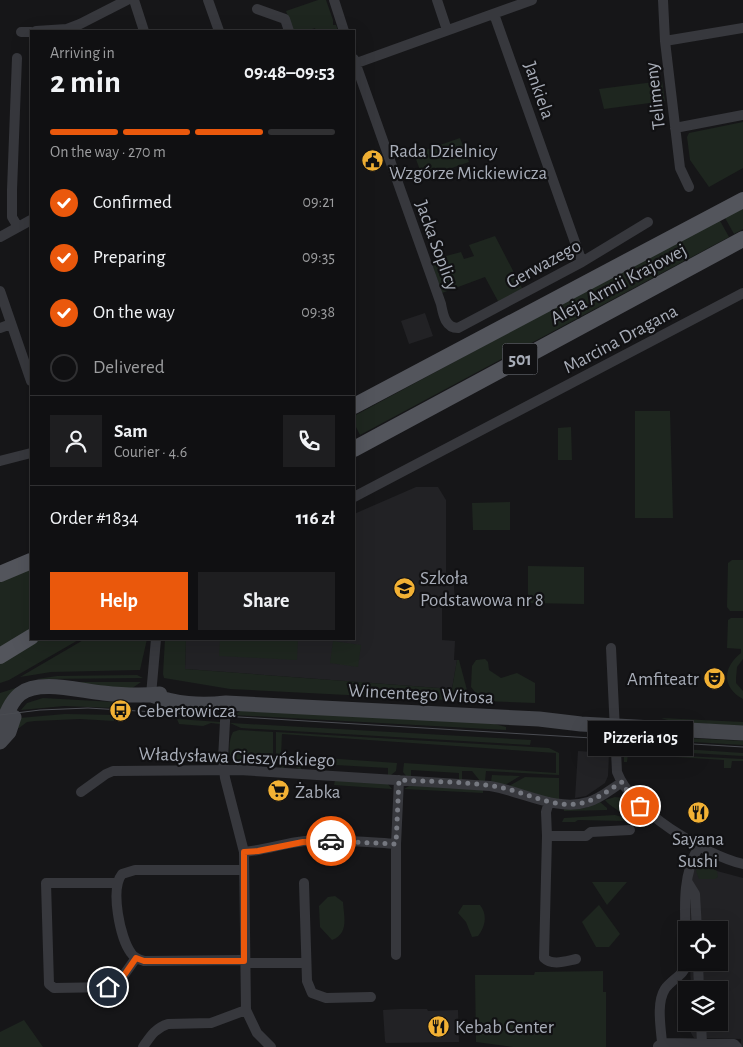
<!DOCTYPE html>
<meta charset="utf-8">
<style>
:root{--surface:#101012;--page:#1e1e20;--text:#f1f3f6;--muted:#9c9d9f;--line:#303032;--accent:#ea580c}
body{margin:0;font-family:"Alegreya Sans",sans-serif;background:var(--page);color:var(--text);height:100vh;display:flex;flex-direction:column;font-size:19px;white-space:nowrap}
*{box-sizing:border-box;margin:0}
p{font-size:16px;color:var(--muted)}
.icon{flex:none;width:28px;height:28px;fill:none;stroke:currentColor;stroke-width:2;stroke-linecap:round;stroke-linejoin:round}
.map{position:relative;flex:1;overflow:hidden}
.drawer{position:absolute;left:30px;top:30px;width:325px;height:610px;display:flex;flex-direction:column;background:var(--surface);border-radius:0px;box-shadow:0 5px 20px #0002,0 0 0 1px var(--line)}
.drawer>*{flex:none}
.tools{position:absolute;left:678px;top:921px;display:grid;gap:10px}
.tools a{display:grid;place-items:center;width:50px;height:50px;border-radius:0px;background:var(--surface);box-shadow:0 5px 20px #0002,0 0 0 1px var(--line);font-size:25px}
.pin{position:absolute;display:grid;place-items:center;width:42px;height:42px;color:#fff;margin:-21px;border:2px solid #fff;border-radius:50%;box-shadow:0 1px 5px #0007}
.courier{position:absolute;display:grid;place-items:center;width:50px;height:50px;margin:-25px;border:4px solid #ea580c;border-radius:50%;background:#fff;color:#222;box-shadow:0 1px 6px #0007}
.bubble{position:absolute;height:35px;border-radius:0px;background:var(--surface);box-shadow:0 5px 20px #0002,0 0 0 1px var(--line);font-size:16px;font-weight:700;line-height:35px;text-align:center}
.head em{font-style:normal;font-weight:700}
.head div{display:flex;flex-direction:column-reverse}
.head{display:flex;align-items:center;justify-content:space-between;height:85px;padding:0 20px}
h1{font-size:32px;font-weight:700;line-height:38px}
.bar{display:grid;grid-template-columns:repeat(4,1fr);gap:8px 5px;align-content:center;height:60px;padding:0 20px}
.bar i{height:6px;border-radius:4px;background:var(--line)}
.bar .current{background:var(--accent)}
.bar p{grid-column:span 4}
.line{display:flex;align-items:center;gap:12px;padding:0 20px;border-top:1px solid var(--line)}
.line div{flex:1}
.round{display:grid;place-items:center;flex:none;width:52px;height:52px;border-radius:0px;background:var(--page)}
ol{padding:0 20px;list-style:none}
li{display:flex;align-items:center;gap:15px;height:55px}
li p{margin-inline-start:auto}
li .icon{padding:5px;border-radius:50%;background:var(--accent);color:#fff;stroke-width:4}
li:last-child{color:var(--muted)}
li i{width:28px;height:28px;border:2px solid var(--line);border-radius:50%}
.button{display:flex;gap:10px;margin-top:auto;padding:10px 20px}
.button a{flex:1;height:58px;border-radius:0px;background:var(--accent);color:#fff;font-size:20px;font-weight:700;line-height:58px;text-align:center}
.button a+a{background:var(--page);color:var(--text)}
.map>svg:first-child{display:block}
.built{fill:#222225}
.green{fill:#1e261f}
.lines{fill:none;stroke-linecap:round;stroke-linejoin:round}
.street{stroke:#37383d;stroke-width:10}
.secondary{stroke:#45474d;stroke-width:15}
.primary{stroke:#53555c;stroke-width:16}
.tram{stroke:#4a4c52;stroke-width:1}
.done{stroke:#757880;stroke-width:5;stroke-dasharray:0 9}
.route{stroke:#ea580c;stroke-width:6}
.labels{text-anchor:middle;stroke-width:4.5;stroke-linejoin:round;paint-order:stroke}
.shield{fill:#111113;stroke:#7b7e86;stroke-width:1}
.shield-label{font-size:18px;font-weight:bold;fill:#a8adb8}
.street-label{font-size:19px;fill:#a8adb8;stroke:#111113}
.poi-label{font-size:19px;fill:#a8adb8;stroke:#111113;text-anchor:start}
</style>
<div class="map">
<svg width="743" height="1047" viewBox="0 0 743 1047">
<rect width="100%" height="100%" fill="#161618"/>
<path class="built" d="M425,313L433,336L409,344L401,321Z
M416,487H438L446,500V573L453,574L455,600H442V640L455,641L454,660H457L452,689L185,669L186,639H354V514Z
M578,751L609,753L608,776L605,783L586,796L575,798Z
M698,863L717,871L743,878V1047H741V1039L694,1038L691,1033V1023L719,1022V990H691L690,963L719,962V930H690L689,893L691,878Z
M400,1009H427L428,1011L458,1010L459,1042L386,1043L385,1041L383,1010Z"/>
<path class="green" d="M318,0H326L333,20V25H336L338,31H316L315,28L307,31H293L286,11Z
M662,81L665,101L604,109L599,89Z
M743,122V168L709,187L690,160L687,137L689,133Z
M460,138L469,162L423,178L414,154Z
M743,206V229L734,234L724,216Z
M719,219L729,237L360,435L354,423V416Z
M495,236L523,290L499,303L485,277L442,293L432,264L435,259L461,252L464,259L474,256L469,245Z
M635,411H670L673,518H635Z
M571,427L572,460H558V428Z
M510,502V530H473L472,503Z
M732,560H743V611H730L727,607L728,563Z
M528,566L584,567V604L528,603Z
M31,568V631L0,649V581Z
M731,618H743V659L737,667L736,678V683L743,691V699C721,687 723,667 741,653V649L727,648L728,620Z
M39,639H80L9,680L0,683V662Z
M85,639H147L140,670L51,672L20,677Z
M165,639H186L185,669L452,689L457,660H459L467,690L465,701L230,689L164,678L163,674Z
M220,639H298L297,660L219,656Z
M333,641L361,645L358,667L330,663Z
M485,659L488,662L489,670L501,678L517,673L535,683V703L482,701L471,687L472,666L476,660Z
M137,675L143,678L37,679L57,676Z
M42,682H141L131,689L41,684L0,714V693L22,686Z
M43,698L115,702L114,708L64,706L21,710L27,703Z
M242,710L491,723L506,727V730L234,715Z
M65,714L115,715L114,721L80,719L35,721L27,722L19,728H15L19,718Z
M661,718L743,722V726L674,722Z
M177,719L220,722V724L211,723L203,726L179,724Z
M230,723H231L531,740L530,745L241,728Z
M239,730L273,732V757L232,760C228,753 229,739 233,732Z
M276,732L549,748L559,753V775L486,771L485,781H480L472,771H462V780H459V773L411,770V776H406L403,772L404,763L556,773V753L282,734L281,755H287V766L281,769L280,757H276Z
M631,735L743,741V745L627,738Z
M622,745L743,753V756L638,750L622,747Z
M627,753L743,759V761H732L731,768H724V760L628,754L627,762H624V756Z
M295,756L397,763L396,771L391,775H388V768L301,763V770L295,767Z
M492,775L520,776L505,785L491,782Z
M525,777L559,778V801L509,786Z
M335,780L387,783L392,789L334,785Z
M411,785L483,790V793L404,789Z
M615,797C626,797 639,811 641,821L639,824C630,817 610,807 605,800Z
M600,802L607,808V810L564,811V809L585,808Z
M615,815L622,817L625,821L578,820L575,822H562L564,818Z
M703,865L717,871L718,877L715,879H699L696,871L699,867Z
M592,882H627L607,905Z
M335,896L343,902C344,918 349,933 332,940L320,927L319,906L328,897Z
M463,905H480C488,915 485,927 478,936L472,937L466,922L458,913Z
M599,905L620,934L609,947H596L582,922Z
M603,971V992H606V1047H513L476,1042L475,975H534L535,972Z
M24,1020L43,1047H0V1032Z"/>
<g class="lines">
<path class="street" d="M134,0L144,31
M208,0L219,31
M334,0L344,31
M437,0L447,30
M663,0L665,41L680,168L689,187
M257,9L285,19L289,31
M494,14L582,262
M36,31L67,29L80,24L127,0
M21,32H31
M665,41L743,28
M17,58L12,190V217L18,227
M354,59L441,304C443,314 445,328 458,328L582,262L648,222
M354,64L532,0
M675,128L743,115
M0,237L31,220
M0,291L31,381
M0,328L11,324
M0,461L31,453
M354,497L743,293
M611,648L617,772C632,811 703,854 743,864
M151,695L156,639
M226,703L223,759L225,778L244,852L246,1010L257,1033L271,1047
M81,792L106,774L113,771L239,770L490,786C522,791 557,812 588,802C600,799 611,789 621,783
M549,802L546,812L547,836H586L591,832L630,830
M547,836L544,958C552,966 566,961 576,959
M244,852C265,850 285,843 305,841C336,839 365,842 396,844
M243,870H135L122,874C110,889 120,938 131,953C134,958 138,959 144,961L240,960L250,963H306
M687,881L695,894L697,930
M117,883H46L49,984L54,988L114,987L121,979L136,958
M304,883L307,981L312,993L326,998L371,997
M686,946C685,911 681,877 699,846
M396,955V844L399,780
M698,962L699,990
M701,1022L702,1044
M662,1043C661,1028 656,1003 665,989C672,979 685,975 687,962
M658,1046L662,1043L734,1044L737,1047
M143,1047C150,1037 155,1028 168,1024L211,1023L246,1010"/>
<path class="secondary" d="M151,695C177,704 199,706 226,703L539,719L581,724L743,733
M0,727C6,716 10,702 20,694C39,679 80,691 103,693C121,695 142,696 160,694
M0,742L9,732L14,717"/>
<path class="primary" d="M354,406L743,200
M354,449L743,239
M0,574L31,561
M0,656L31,637"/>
<path class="tram" d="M0,715L40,710L88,708L743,747"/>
</g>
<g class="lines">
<path class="done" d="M331,841L396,844L399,780C431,782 466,781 499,787C525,792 550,807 577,804C594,802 607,791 622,782L629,794L640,806"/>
<path class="route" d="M108,987H114L118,984L136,958L144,961H244V852L258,851L303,842L331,841"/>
</g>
<defs>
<symbol id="civic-disc" viewBox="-11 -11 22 22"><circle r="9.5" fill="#f2b134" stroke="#111113"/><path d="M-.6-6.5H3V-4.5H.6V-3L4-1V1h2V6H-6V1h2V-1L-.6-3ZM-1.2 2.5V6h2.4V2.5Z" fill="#111"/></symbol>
<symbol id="school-disc" viewBox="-11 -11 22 22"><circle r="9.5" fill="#f2b134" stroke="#111113"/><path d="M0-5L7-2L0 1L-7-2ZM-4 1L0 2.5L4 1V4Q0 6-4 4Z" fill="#111"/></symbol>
<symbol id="theatre-disc" viewBox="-11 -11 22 22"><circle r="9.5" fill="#f2b134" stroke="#111113"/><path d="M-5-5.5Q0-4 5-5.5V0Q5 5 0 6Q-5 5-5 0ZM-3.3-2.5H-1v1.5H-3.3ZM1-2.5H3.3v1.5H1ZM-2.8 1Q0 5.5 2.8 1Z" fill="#111"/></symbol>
<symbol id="bus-disc" viewBox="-11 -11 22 22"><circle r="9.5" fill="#f2b134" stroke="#111113"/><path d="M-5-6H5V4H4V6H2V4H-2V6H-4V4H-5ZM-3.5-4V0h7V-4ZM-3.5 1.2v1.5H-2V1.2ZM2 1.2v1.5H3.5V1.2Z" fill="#111"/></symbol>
<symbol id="supermarket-disc" viewBox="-11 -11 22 22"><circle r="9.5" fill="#f2b134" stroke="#111113"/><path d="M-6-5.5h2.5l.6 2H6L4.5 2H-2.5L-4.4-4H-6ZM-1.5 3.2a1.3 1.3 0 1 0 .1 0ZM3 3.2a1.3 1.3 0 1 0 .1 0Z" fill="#111"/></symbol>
<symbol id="restaurant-disc" viewBox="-11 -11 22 22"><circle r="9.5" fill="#f2b134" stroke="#111113"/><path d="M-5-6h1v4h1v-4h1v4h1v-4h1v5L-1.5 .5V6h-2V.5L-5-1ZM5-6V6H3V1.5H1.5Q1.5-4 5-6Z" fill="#111"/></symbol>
</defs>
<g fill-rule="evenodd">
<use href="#civic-disc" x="360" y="148" width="25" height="25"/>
<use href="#school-disc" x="392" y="576" width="25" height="25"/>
<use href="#theatre-disc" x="702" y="666" width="25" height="25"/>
<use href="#bus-disc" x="108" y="698" width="25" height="25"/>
<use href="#supermarket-disc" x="266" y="778" width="25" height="25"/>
<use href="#restaurant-disc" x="686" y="800" width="25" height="25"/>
<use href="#restaurant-disc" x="426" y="1014" width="25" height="25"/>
</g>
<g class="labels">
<rect class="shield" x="502.5" y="343.5" width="35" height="31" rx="4"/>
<g class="shield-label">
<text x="520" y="365">501</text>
</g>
<g class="street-label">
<text transform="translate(540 90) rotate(71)" y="7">Jankiela</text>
<text transform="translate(654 96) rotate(-97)" y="7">Telimeny</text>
<text transform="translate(438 245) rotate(70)" y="7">Jacka Soplicy</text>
<text transform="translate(543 263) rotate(-29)" y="7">Gerwazego</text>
<text transform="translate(618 283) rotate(-28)" y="7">Aleja Armii Krajowej</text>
<text transform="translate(620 338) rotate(-28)" y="7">Marcina Dragana</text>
<text transform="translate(421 693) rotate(3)" y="7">Wincentego Witosa</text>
<text transform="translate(237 756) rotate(2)" y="7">Władysława Cieszyńskiego</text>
</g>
<g class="poi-label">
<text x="389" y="157">Rada Dzielnicy<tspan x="389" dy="22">Wzgórze Mickiewicza</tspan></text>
<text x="420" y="584">Szkoła<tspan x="420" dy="22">Podstawowa nr 8</tspan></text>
<text x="699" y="685" text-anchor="end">Amfiteatr</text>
<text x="137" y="717">Cebertowicza</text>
<text x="295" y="798">Żabka</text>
<text x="698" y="845" text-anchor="middle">Sayana<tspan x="698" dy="22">Sushi</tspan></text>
<text x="455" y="1033">Kebab Center</text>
</g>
</g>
</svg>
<div class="tools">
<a><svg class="icon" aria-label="locate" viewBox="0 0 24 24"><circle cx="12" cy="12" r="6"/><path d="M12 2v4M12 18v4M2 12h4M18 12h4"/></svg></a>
<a><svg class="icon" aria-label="layers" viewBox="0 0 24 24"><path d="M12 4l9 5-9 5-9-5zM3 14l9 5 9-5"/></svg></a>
</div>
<div class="pin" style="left:640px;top:806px;background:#ea580c"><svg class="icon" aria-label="bag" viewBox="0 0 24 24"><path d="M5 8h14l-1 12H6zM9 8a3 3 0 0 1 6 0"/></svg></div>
<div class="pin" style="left:108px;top:987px;background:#1f2937"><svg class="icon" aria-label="home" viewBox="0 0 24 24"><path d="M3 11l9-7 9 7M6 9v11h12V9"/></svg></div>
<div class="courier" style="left:331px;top:841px"><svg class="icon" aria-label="car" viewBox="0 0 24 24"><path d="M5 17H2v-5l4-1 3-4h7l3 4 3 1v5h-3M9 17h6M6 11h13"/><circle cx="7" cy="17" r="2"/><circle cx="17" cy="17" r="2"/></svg></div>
<div class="bubble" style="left:588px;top:721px;width:105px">Pizzeria 105</div>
<section class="drawer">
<div class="head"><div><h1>2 min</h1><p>Arriving in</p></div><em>09:48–09:53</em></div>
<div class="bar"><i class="current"></i><i class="current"></i><i class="current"></i><i></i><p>On the way · 270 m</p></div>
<ol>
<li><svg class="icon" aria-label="check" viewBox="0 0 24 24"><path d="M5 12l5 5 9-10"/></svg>Confirmed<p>09:21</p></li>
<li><svg class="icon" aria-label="check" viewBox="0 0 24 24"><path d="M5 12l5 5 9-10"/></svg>Preparing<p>09:35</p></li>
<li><svg class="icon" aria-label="check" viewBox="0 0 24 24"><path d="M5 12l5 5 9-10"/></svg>On the way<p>09:38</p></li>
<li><i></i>Delivered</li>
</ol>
<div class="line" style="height:90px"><a class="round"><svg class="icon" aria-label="person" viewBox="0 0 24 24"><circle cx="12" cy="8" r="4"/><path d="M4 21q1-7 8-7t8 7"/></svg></a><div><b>Sam</b><p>Courier · 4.6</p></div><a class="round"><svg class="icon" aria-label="phone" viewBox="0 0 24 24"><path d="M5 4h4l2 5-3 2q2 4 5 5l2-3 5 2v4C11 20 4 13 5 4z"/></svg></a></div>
<div class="line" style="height:65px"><div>Order #1834</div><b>116 zł</b></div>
<div class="button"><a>Help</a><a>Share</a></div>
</section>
</div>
